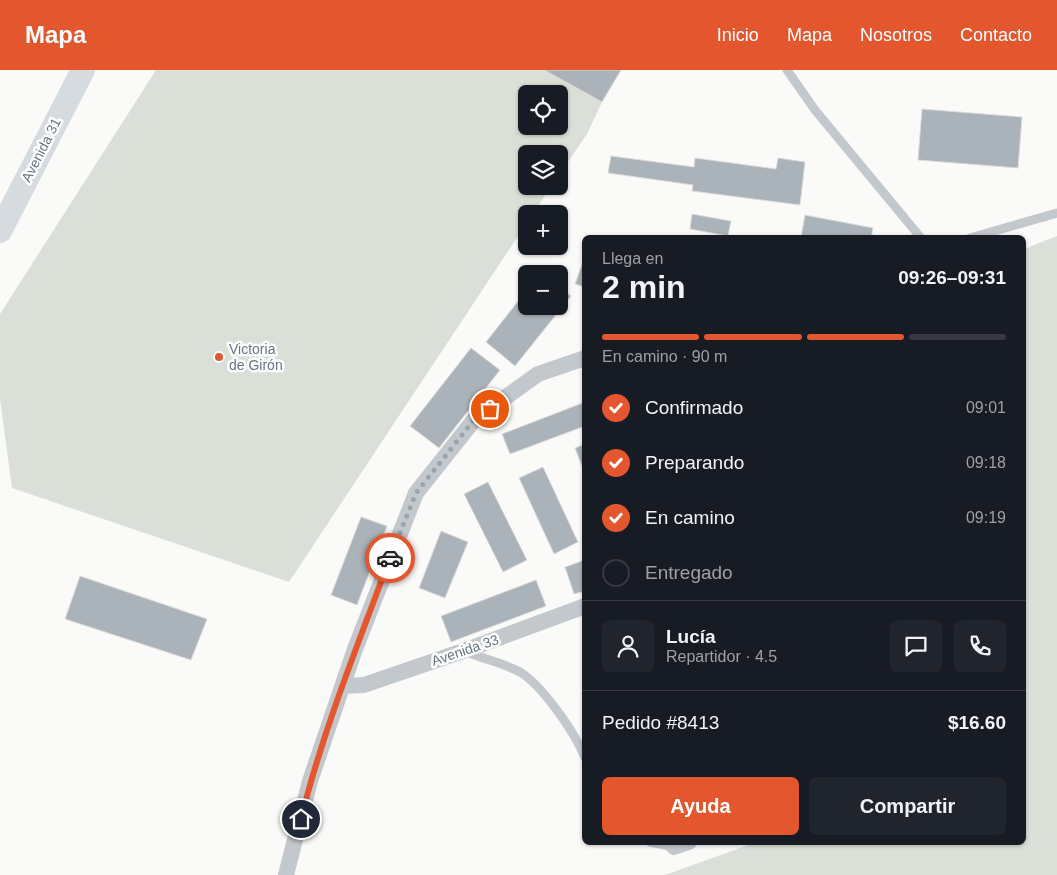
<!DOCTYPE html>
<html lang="es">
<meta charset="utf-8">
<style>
:root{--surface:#171b24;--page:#20242c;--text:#f1f3f6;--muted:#9ea1a6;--line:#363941;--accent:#e4572e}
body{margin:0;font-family:Arial,sans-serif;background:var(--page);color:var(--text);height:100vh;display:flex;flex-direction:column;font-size:19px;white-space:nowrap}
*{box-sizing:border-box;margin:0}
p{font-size:16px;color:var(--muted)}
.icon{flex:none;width:28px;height:28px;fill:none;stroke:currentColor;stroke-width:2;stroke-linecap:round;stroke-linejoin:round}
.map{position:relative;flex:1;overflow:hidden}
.side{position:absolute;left:582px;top:165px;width:444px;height:610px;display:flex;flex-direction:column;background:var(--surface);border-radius:8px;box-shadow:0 1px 4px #0004}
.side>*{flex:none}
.tools{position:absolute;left:518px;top:15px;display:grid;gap:10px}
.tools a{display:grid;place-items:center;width:50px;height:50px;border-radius:8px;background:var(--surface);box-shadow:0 1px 4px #0004;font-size:25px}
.pin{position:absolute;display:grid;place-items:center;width:42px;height:42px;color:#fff;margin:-21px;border:2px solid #fff;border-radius:50%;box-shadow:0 1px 5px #0007}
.courier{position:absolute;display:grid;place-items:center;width:50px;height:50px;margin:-25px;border:4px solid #e4572e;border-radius:50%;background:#fff;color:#222;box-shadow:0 1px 6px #0007}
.summary em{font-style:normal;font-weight:700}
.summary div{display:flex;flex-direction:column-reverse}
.summary{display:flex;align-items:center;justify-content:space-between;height:85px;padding:0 20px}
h1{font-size:32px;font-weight:700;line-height:38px}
.bar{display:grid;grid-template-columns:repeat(4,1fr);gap:8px 5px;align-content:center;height:60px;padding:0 20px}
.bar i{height:6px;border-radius:4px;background:var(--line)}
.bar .active{background:var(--accent)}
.bar p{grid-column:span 4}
.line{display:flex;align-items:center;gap:12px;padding:0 20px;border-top:1px solid var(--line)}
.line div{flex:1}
.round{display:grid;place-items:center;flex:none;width:52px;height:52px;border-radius:8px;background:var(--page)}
ol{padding:0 20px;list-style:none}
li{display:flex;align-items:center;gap:15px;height:55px}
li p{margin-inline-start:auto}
li .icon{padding:5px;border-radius:50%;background:var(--accent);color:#fff;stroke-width:4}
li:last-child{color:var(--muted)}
li i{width:28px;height:28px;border:2px solid var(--line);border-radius:50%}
.action{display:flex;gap:10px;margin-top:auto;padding:10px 20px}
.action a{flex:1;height:58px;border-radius:8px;background:var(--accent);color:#fff;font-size:20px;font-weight:700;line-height:58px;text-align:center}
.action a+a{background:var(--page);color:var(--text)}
header{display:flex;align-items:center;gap:30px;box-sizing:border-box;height:70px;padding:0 25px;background:var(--accent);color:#fff}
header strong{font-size:24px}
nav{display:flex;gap:28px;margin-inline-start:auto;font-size:18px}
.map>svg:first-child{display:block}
.green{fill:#dadfd7;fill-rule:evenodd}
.building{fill:#aab3b9;stroke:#dcdcda}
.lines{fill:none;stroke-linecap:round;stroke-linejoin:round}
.service{stroke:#c3c8cc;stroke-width:9}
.minor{stroke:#c3c8cc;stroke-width:16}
.secondary{stroke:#d6dbdf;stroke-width:24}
.done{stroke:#99a4ac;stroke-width:5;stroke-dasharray:0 9}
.route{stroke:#e4572e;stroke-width:6}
.poi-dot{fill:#e4572e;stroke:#fff;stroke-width:2}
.labels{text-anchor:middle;stroke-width:5;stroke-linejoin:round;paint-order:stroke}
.street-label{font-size:14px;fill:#657683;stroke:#fff}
.poi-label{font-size:14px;fill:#657683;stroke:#fff;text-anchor:start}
</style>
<header>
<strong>Mapa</strong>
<nav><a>Inicio</a><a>Mapa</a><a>Nosotros</a><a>Contacto</a></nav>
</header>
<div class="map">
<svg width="1057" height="805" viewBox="0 0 1057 805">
<rect width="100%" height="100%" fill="#fafaf8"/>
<path class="green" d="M156,0H544L602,32L587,64L559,105V84H526V116H551L533,144H526V154L289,512L12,418L0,329V244ZM526,24H559V56H526Z
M1057,166V805H665L754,773L1024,772V179Z"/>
<path class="building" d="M544,0H621L602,32Z
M922,39L1022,47L1018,98L918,90Z
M611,86L694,97L695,88L776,99L778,88L805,92L800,135L692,121L693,115L608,103Z
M692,144L731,151L728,166L690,159Z
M805,145L873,158L871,168L801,167Z
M585,186V217L575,214Z
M559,217L571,226L515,296L486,272L526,221V236H559Z
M471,278L500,300L439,378L410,356Z
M585,332V356L510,384L502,364Z
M585,374V404L575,378Z
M543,397L578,472L554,484L519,408Z
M488,412L527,490L503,502L464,424Z
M361,447L387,456L357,535L331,525Z
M441,461L468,472L445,528L419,518Z
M585,490V521L574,524L565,497Z
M80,506L207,549L191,590L65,549Z
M536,510L546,536L451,572L441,546Z"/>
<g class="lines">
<path class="service" d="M787,0L815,40L921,168
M970,168L1057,143
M469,579L472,584C488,590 505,594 520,602C542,615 576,664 585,688
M650,772L674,777"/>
<path class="minor" d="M343,616L364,615L469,579L585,536
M674,777L689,772
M286,805L310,711L355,579L416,423L474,350L538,304L585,288"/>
<path class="secondary" d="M0,161L83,0"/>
</g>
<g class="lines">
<path class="done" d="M390,488L416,423L474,350L490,339"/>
<path class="route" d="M301,749C323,660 358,574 390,488"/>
</g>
<circle class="poi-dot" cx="219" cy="287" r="5"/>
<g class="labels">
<g class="street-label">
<text transform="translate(41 80) rotate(-63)" y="5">Avenida 31</text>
<text transform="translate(465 580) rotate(-19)" y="5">Avenida 33</text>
</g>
<g class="poi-label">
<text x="229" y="284">Victoria<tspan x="229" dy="16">de Girón</tspan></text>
</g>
</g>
</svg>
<div class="tools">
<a><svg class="icon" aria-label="locate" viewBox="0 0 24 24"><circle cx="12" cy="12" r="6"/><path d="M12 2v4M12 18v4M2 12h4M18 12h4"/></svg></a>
<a><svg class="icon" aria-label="layers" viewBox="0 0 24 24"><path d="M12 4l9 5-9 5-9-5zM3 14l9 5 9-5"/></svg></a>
<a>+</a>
<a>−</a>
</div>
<div class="pin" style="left:490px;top:339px;background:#ea580c"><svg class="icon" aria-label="bag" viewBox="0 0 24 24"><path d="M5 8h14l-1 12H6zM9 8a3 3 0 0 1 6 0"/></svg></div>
<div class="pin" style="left:301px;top:749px;background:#1f2937"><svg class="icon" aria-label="home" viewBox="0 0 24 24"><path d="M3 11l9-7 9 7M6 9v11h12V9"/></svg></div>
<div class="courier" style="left:390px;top:488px"><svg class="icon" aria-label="car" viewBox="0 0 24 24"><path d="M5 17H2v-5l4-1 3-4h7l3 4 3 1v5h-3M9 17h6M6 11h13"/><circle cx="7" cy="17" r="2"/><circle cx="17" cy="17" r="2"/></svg></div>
<section class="side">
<div class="summary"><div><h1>2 min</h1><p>Llega en</p></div><em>09:26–09:31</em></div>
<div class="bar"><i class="active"></i><i class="active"></i><i class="active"></i><i></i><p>En camino · 90 m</p></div>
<ol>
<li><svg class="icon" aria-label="check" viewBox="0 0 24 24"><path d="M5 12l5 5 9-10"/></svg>Confirmado<p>09:01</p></li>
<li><svg class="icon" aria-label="check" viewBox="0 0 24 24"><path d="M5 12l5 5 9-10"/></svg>Preparando<p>09:18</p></li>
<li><svg class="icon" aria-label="check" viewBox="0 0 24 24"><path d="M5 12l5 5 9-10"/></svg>En camino<p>09:19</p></li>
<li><i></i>Entregado</li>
</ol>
<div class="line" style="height:90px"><a class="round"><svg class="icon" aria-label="person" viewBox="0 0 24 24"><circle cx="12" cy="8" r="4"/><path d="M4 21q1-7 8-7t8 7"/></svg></a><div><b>Lucía</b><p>Repartidor · 4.5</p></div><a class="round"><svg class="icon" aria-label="chat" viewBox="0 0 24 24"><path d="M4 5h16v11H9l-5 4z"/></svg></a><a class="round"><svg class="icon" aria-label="phone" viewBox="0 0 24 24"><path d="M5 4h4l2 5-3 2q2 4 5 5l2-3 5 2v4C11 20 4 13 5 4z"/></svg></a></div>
<div class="line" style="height:65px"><div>Pedido #8413</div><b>$16.60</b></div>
<div class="action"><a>Ayuda</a><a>Compartir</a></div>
</section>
</div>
